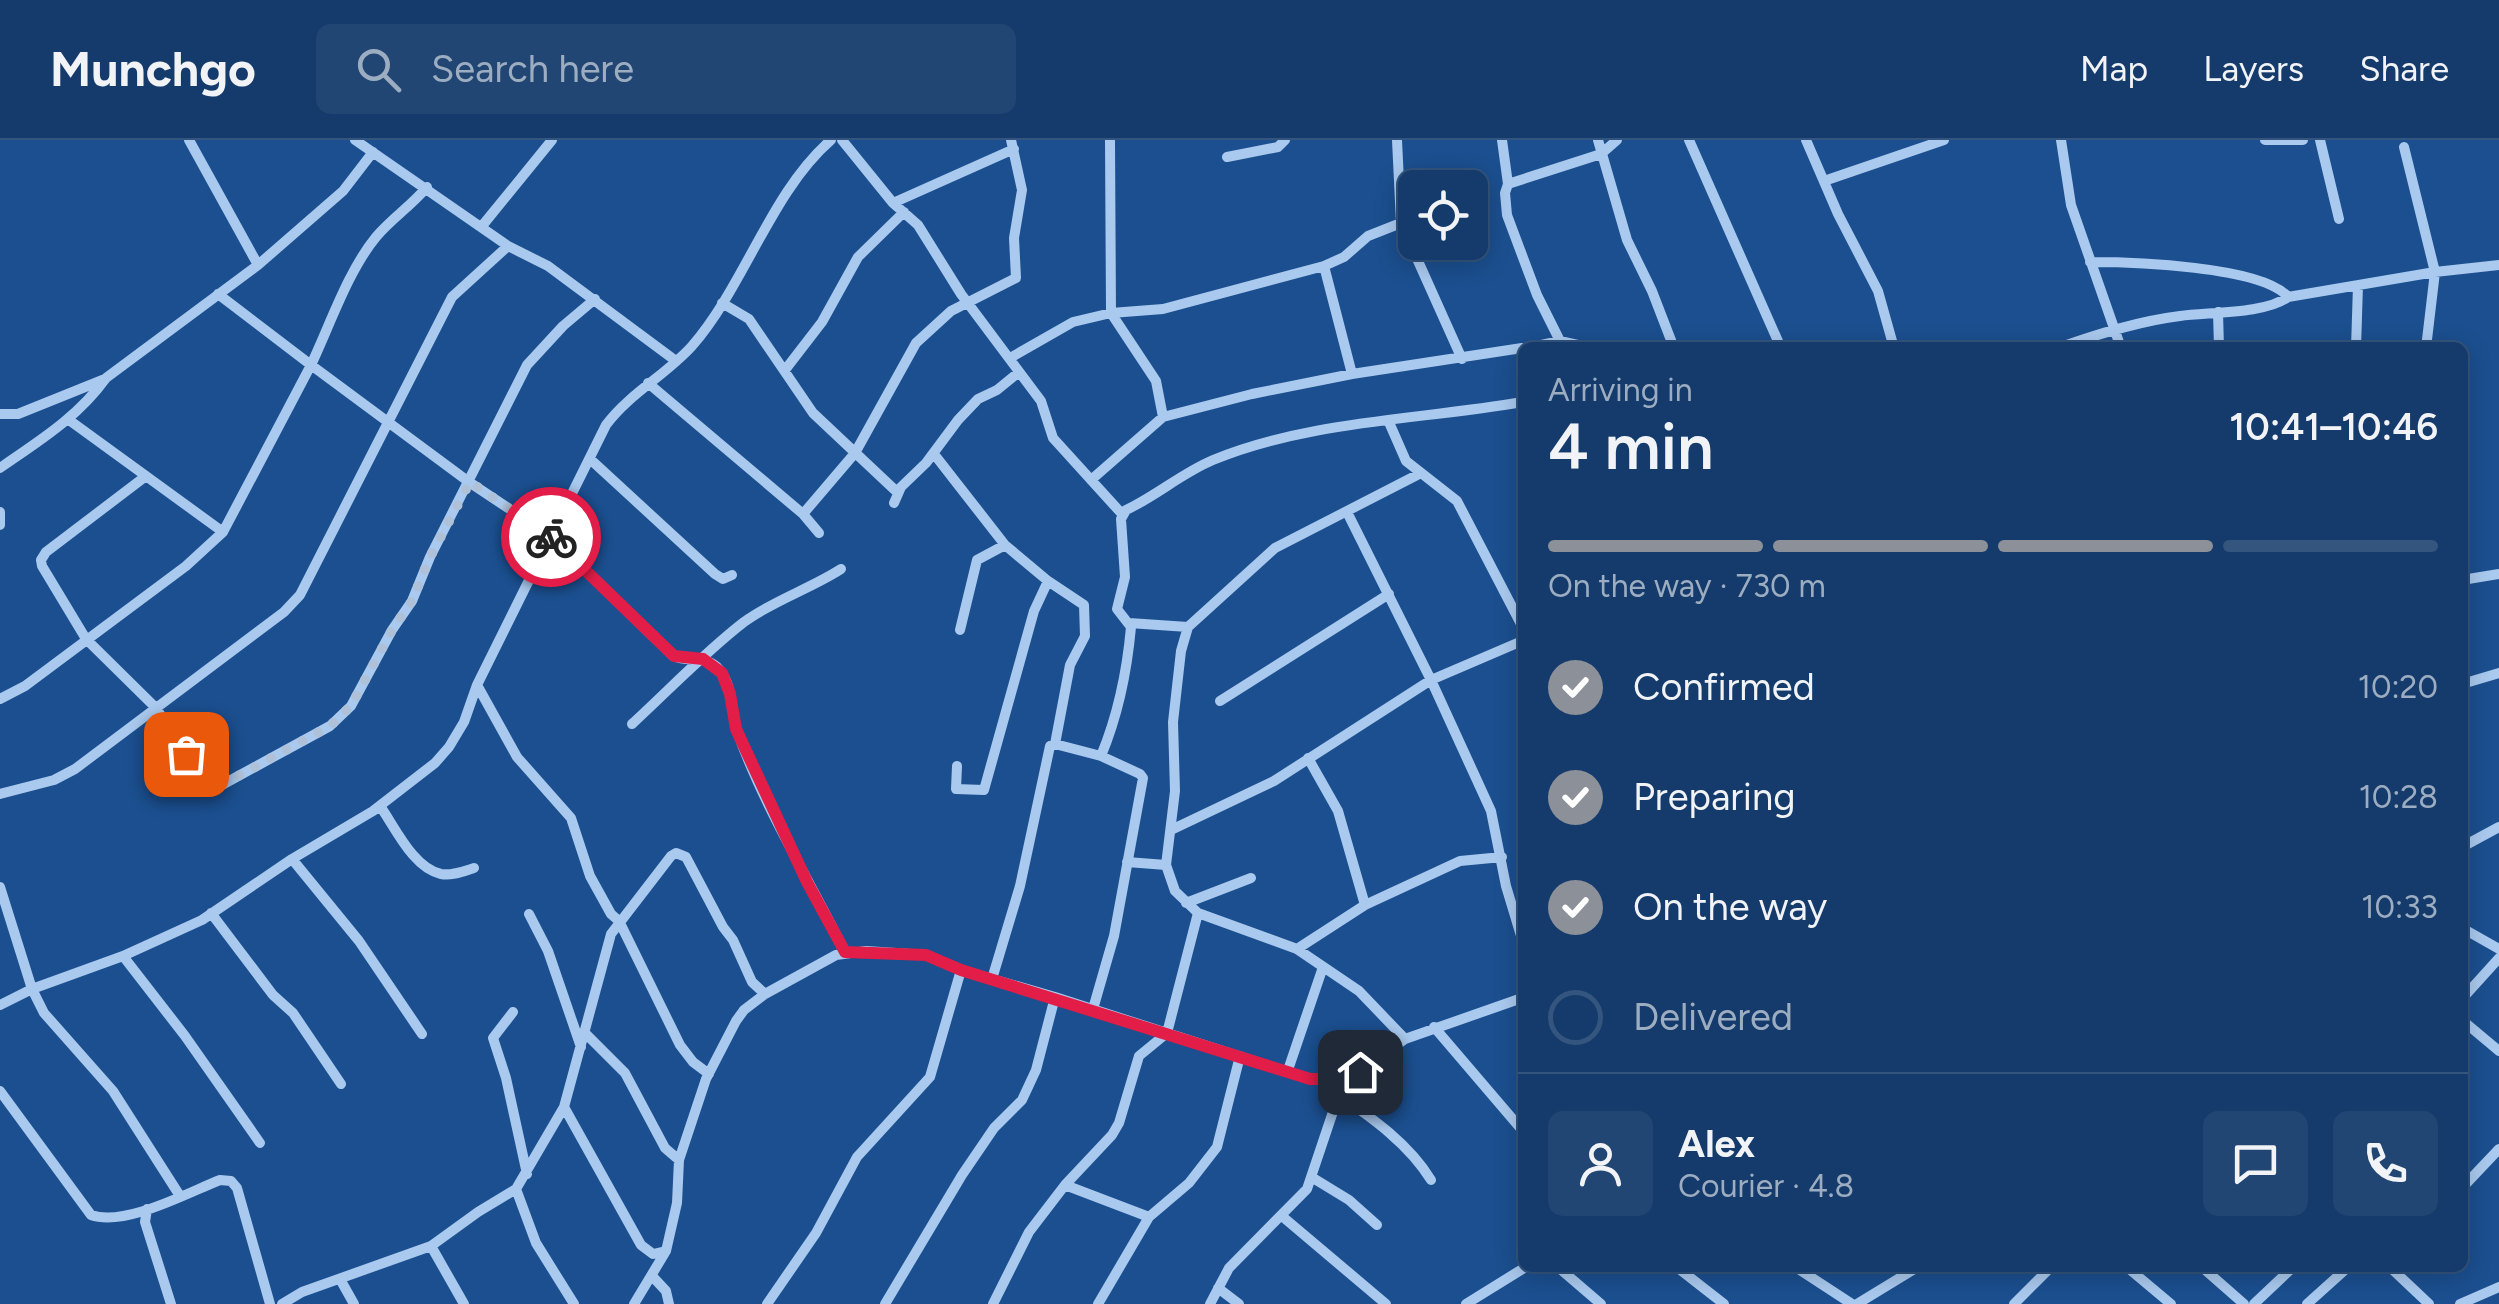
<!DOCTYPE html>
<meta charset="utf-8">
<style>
:root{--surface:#143b6b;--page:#214673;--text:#f1f3f6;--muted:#9dadc1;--line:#33557e;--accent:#8c9099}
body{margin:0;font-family:Figtree,sans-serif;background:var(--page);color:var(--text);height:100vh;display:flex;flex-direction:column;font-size:38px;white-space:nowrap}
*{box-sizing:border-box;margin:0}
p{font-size:32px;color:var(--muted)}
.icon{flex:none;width:55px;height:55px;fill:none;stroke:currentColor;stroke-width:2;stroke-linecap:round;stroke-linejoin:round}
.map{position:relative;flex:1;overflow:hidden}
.side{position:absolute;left:1518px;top:202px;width:950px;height:930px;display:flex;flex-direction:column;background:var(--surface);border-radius:15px;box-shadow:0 5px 25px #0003,0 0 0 2px var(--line)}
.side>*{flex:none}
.fabs{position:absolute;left:1398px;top:30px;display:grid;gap:20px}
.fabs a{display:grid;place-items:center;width:90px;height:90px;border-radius:15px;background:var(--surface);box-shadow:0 5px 25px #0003,0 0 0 2px var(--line);font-size:50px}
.pin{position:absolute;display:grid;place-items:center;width:85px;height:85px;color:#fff;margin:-42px;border-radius:20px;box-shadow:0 5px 15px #0006}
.courier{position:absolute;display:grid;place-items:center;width:100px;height:100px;margin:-50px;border:8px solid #e11d48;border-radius:50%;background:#fff;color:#222;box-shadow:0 2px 12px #0007}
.head em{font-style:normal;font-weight:600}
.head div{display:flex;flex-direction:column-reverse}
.head{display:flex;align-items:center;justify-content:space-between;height:170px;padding:0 30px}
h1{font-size:65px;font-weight:600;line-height:75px}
.bar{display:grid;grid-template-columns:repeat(4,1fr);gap:15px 10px;align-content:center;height:120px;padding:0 30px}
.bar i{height:12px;border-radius:8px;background:var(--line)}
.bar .current{background:var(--accent)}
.bar p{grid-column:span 4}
.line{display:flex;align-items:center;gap:25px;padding:0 30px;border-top:2px solid var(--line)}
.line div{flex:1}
.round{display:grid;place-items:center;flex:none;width:105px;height:105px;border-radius:15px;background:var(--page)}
ol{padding:0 30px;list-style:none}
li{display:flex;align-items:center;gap:30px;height:110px}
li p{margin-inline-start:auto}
li .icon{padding:10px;border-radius:50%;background:var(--accent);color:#fff;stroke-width:4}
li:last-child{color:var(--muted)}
li i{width:55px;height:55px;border:5px solid var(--line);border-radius:50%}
header{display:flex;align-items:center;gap:60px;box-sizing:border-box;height:140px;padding:0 50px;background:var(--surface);border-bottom:2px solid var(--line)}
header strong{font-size:48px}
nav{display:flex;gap:55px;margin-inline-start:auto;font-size:35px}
.search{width:700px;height:90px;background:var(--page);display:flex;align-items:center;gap:25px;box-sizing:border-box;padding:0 35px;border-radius:15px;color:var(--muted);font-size:38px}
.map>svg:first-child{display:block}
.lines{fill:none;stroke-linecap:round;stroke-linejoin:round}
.minor{stroke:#a9c9ee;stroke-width:10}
.done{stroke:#afc1d8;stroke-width:10;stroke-dasharray:0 18}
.route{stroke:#e11d48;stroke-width:12}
</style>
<header>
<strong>Munchgo</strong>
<div class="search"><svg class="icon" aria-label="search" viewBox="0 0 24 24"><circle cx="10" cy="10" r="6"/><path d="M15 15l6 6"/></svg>Search here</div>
<nav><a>Map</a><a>Layers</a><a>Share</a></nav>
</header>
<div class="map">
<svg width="2499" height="1164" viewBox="0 0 2499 1164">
<rect width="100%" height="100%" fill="#1b4f8f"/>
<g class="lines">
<path class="minor" d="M189,0L258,125L343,51L373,12
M355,0L508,106L548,126L676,221
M842,0L893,63L918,85L961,154L1041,261L1053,298L1122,374
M1110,0L1111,173L1156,241L1163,277
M1397,0L1401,83L1462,219
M1502,0L1508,44L1505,53L1507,75L1537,155L1560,201
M1598,0L1627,100L1652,151L1674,208
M1689,0L1781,208
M1806,0L1838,74L1878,151L1894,208
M2061,0L2071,65L2121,208
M2265,0H2303
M2320,0L2339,79
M2404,7L2435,132L2426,208
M1227,17L1278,7L1285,0
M1824,41L1944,0
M1508,44L1601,14L1617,0
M427,47C411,66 391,79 376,97C348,131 330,185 311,225L469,342L550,396L673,516C688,523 704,515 717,527C734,544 730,570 737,591C763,665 810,741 845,812
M893,63L1014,9
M482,86L552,0
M2090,122C2131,122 2262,126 2288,157
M1324,126L1352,234
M218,154L311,225L223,392
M722,163L749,179L813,273L897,352
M2218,172L2219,208
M1527,208L1560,201L1591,208
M2058,208C2098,194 2139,181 2180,176C2209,172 2266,174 2288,157L2435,132L2499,125
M2356,208L2358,145
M1010,218L1073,182L1111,173L1163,169L1324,126L1344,117L1368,96L1401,83
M785,230L822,182L858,117L904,72
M648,243L803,374L819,393
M0,274H18L105,239
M1388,280L1406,321L1457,361L1522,486
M934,314L1005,405L1048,441L1084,465L1085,496L1070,525L1055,604
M590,319L715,434L723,439L732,435
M0,328C39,301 77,278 106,238L258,125
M146,336L46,412L41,420L42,426L86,499L156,568L200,636L213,647L220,646L330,586L351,566L392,490L412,461L430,417L527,225L563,186L595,159
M1091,340L1163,277L1252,254L1352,234L1522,208
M894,363L901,347L926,323L958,280L978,259L997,250L1019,232
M0,372V385
M1347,372L1431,540L1491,671L1506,746L1522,799
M803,374L855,313L916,203L951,171L1016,138L1014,98L1022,50L1011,0
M2462,440L2499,434
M1129,483L1188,487
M960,490L977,420L1005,405
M2462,544L2499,533
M477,545L517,617L571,678L590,736L611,774L619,781L680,905L693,922L709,934
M0,559L25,546L186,426L223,392L69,280
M1220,561L1389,454
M632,584C669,550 705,512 744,482C774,460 810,449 841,429
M1101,616C1118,575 1127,532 1131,487L1117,469L1125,437L1121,379L1126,370C1156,356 1182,333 1213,320C1311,280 1420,280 1522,262
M1308,618L1338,671L1365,765
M957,626L956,649L984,650L1034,471L1048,441
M0,654L54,640L75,629L284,472L300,455L452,157L508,106
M380,666C395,687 413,728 441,734C452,736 464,731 474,728
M1171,690L1274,641L1431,540L1522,501
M2462,707L2499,687
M292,719L359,801L422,894
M1127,722L1166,725
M0,747L32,849L44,873L113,951L180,1056
M1186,763L1251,738
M211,773L273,855L293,873L341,944
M529,774L548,811L581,907
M2462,788L2499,809
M1297,809L1365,765L1460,721L1502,717
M123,816L185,896L260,1003
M992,839L1020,746L1050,606L1055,604L1101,616L1140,634L1143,638L1114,796L1093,869
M2462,859L2499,818
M0,865L32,849L123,816L202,780L292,719L373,671L435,623L449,607L464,582L477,545L606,285C630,253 666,235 692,206C745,145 771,52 831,0
M513,872L493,898L506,938L527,1034
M2462,880L2499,911
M1434,887L1522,990
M586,894L625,933L665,1008L679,1020
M1405,899L1359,851L1297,809L1198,773L1175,751L1166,725L1175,651L1173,582L1181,511L1188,487L1275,408L1421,333
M1288,930L1323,827
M0,951L91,1075C125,1087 187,1053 220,1040L231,1041L237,1048L270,1164
M1339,955C1372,978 1409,1004 1431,1040
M564,967L641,1105L653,1114L666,1111
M1313,1038L1349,1060L1377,1085
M1065,1045L1149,1077
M2462,1048L2499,1009
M516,1049L536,1103L574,1164
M147,1069L145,1082L171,1164
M1283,1077L1386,1164
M431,1106L464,1164
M1559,1128L1601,1164
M1678,1128L1724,1164
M1797,1128L1852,1164
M2128,1128L2171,1164
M2203,1128L2244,1164
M2391,1128L2429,1164
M653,1137L666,1151L669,1164
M340,1139L354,1164
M1218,1148L1239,1164
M282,1164L302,1152L431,1106L478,1072L516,1049L564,967L611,794L671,716L676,713L686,717L723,787L733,800L752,842L765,854
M634,1164L666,1111L677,1063L679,1020L706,939L736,881L744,870L765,854L836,815L866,811L926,815L961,830L1055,857L1310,939H1344L1364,929L1405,899L1522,858
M767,1164L816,1093L857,1017L930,937L961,830
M885,1164L962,1035L994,988L1022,960L1036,930L1055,857
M993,1164L1029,1092L1065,1045L1112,995L1119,983L1139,916L1167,893L1198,773
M1098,1164L1149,1077L1189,1043L1217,1007L1240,916
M1210,1164L1229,1128L1307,1049L1344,939
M1466,1164L1524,1128
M1857,1164L1916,1128
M2014,1164L2050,1128
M2254,1164L2292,1128
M2307,1164L2347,1128
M2460,1164L2499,1147"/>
</g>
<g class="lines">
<path class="done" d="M186,614L200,636L213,647L220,646L330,586L351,566L392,490L412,461L430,417L470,342L551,397"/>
<path class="route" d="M551,397L674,516L703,519L722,533L730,554L736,589L807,742L845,812L926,815L961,830L1310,939H1344L1360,932"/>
</g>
</svg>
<div class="fabs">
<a><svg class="icon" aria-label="locate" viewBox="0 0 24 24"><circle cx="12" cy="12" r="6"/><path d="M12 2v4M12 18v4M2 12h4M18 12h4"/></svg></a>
</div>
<div class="pin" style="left:186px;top:614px;background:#ea580c"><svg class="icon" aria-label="bag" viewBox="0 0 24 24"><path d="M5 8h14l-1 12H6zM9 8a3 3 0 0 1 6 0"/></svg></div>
<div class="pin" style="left:1360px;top:932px;background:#1f2937"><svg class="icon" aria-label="home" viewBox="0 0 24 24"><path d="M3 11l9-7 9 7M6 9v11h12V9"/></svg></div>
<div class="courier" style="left:551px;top:397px"><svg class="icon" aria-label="bike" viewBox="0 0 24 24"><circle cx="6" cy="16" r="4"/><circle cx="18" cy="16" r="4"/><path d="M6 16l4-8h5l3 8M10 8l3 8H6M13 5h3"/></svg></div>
<section class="side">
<div class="head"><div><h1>4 min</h1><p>Arriving in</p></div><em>10:41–10:46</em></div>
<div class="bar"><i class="current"></i><i class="current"></i><i class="current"></i><i></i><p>On the way · 730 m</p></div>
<ol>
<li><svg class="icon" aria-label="check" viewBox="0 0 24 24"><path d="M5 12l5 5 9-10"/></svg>Confirmed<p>10:20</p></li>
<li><svg class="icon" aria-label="check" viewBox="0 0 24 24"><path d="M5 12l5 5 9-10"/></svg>Preparing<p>10:28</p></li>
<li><svg class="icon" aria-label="check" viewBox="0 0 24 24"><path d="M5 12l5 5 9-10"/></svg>On the way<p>10:33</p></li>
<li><i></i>Delivered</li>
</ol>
<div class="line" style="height:180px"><a class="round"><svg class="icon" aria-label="person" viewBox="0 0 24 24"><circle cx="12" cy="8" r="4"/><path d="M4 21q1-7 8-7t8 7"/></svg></a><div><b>Alex</b><p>Courier · 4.8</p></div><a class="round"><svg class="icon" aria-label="chat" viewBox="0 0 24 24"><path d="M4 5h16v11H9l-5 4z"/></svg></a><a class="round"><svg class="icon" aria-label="phone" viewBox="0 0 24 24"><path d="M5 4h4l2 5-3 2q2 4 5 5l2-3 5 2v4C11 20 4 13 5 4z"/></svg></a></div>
</section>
</div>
